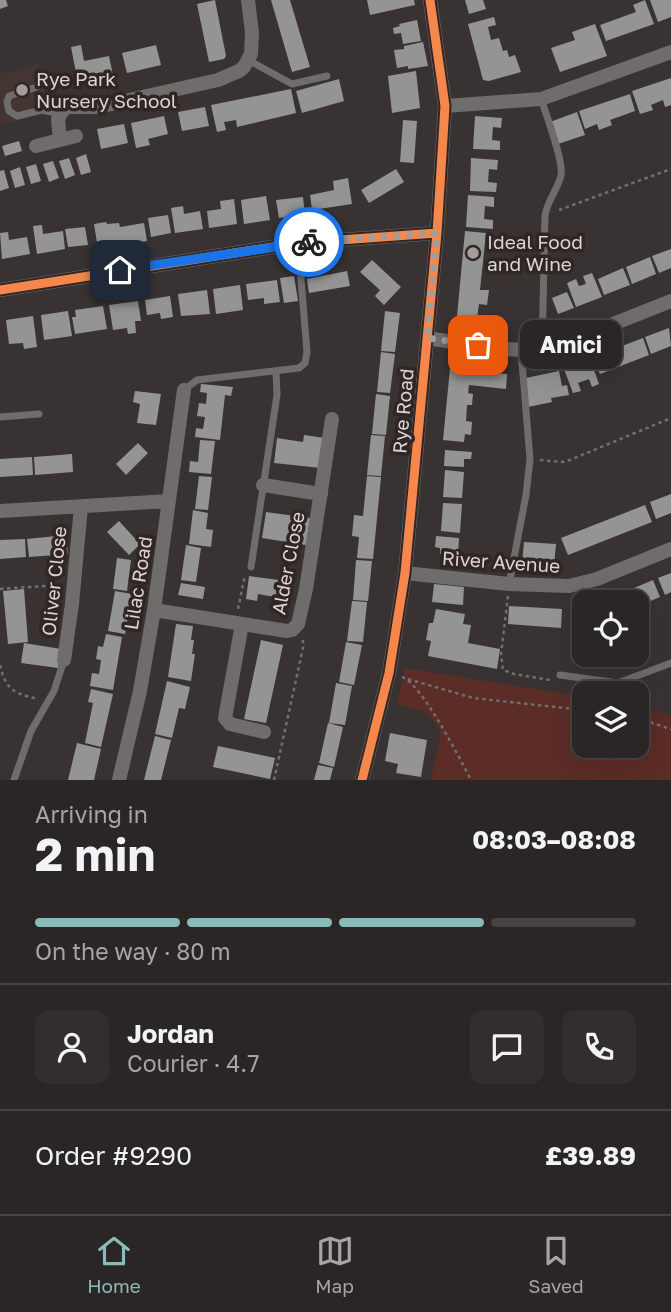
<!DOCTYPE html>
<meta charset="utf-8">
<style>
:root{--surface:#2a2626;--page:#322e2e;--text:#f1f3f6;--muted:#a5a5a7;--line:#464343;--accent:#8bbbb9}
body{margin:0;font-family:"Golos Text",sans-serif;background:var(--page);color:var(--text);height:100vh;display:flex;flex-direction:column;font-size:26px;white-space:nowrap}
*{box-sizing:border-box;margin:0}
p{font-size:23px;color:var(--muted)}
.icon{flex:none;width:38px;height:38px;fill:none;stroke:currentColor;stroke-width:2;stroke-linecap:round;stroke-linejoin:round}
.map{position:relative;height:780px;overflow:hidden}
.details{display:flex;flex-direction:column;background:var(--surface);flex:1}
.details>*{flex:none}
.fabs{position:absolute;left:572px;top:590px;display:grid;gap:14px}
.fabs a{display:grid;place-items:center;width:77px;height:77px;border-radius:14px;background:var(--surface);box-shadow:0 7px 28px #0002,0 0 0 2px var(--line);font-size:35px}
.pin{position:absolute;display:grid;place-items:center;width:60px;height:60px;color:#fff;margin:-30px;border-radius:14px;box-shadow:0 4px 10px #0006}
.courier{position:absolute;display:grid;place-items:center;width:70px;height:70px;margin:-35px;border:5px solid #1a73e8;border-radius:50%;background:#fff;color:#222;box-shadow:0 2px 9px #0007}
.bubble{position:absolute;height:49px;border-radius:14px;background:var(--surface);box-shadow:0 7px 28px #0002,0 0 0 2px var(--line);font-size:23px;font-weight:700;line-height:49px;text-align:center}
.headline em{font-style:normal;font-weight:700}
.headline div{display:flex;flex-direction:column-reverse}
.headline{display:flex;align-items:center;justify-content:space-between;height:119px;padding:0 35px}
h1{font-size:46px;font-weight:700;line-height:52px}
.bar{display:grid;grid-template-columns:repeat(4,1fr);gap:10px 7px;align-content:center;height:84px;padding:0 35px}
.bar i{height:9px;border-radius:5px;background:var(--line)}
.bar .active{background:var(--accent)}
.bar p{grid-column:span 4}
.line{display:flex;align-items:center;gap:18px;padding:0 35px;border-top:2px solid var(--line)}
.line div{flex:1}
.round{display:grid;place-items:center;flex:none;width:74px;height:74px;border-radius:14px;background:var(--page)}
.tabs{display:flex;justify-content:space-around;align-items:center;height:98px;border-top:2px solid var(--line);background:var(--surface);font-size:19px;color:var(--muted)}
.tabs a{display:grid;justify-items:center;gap:4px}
.tabs .active{color:var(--accent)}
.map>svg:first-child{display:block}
.built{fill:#443532}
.green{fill:#5c2c26}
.building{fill:#959495}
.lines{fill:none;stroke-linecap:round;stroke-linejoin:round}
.path{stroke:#706e6e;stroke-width:2.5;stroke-dasharray:3.5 3.5;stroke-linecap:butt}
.service{stroke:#6f6d6c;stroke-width:7}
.minor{stroke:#6f6d6c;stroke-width:14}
.cycleway-casing{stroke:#302725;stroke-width:13}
.cycleway{stroke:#f5874c;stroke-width:9}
.done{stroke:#a29c9b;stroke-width:7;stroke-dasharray:0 12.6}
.route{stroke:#1a73e8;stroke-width:9}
.poi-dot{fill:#a29c9b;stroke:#302725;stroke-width:2.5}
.labels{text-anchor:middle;stroke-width:7;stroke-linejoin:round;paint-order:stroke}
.poi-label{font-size:19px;fill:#dbd5d4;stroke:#302725;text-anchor:start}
.street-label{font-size:19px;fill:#dbd5d4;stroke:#302725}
</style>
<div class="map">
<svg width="671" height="780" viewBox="0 0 671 780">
<rect width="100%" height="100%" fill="#383332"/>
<path class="built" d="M38,64L49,105L44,114L0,125V74Z"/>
<path class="green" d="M405,668L584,697V746H637V706L671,716V780H431L441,732L428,713L397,704Z"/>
<path class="building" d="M0,0H6L8,6L0,9Z
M215,0L226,56L224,59L209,62L197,4Z
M271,0H290L310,67L292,72Z
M367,0H414L415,5L370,15Z
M465,0H483L486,9L469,14Z
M645,0L654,24L606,41L600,25L636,12L633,5Z
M650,0H671V17L658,22Z
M494,17L496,25L488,27L491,40L499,38L503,51L507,50L509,57L515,55L521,72L489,81L483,80L468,24Z
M417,20L421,41L403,44L401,33L394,34L393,28L400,26L399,24Z
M595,24L607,56L560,72L551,48L575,40L572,32Z
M423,42L428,66L408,69V66L397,68L394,50L404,49V46Z
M81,45L84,61L109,56L113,75L78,83L71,47Z
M156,45L161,65L127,73L122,53Z
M416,71L420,108L392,113L388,76Z
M671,78V105L665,107L663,100L651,105L653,110L640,114L632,91Z
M339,79L344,101L302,113L296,91Z
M291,89L296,113L237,127L236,120L224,122L226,130L217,132L211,105Z
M630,94L635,111L610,120L612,125L599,130L597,124L585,129L579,111Z
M205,107L209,126L182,131L178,112Z
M577,112L585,135L558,144L550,122Z
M164,116L168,134L148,139L150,145L136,148L131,123Z
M475,116L502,118L501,128L493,127L492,140L500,141V150L473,149Z
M403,120L417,121L414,163L400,162Z
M124,124L128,143L101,149L97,129Z
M19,141L22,151L5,156L2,146Z
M86,154L91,172L81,175L76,158Z
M69,158L75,175L65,179L59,161Z
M471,158L498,160L497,170L489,169L488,182L497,183L496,192L470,191Z
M53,161L59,178L49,182L43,164Z
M36,164L41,181L31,184L26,167Z
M20,167L25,185L15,188L10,171Z
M396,169L404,182L369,203L361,190Z
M4,170L9,188L0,191V171Z
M348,178L352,204L312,210L310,195L334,190L333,181Z
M468,195L494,197V207L485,206L484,219L493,220V229L466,227Z
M266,196L270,220L244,224L241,200Z
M303,197L305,215L279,218L276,200Z
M234,199L237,224L209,228L207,211L221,209L220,201Z
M183,206L184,214L200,211L203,229L175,233L171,208Z
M168,215L171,233L151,237L148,218Z
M106,222L107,224L119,223L120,227L144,223L147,241L98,249L94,224Z
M42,225L43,234L63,231L65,249L37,254L33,226Z
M85,227L88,245L68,247L65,229Z
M465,231L486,233L480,290H489L487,305L479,304L477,318L457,316Z
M8,232L9,240L27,237L30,254L2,259L0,233Z
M671,249V268L659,273L652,256Z
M650,257L656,274L632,284L626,267Z
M372,260L401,287L384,305L375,296L380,290L360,272Z
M623,268L630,285L604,295L598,279Z
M347,271L350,286L309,293L307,279Z
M592,273L602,297L576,307L567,283L576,279L579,286L586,284L583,276Z
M294,276L298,301L284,303L280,278Z
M277,280L280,302L264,304V298L248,300L246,284Z
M240,285L243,310L216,314L213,289Z
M207,290L210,314L181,316L178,294Z
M567,292L574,308L558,314L552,298Z
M170,296L173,317L161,319L160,313L147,315L145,300Z
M138,301L141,321H135L136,333L128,334L127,328L113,330L109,305Z
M103,306L107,329L75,334L72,317H76L75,310Z
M68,311L72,336L44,340L41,315Z
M385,311L400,313L395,352L381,351Z
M33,316L37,347L24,349L23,343L9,344L6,320Z
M669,328L671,346L651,354L645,337Z
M643,338L649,355L600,374L593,357Z
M452,348L482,350L480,372L507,374L506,389L469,385L468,393L473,394L472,405H467L466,421L472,422L471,435L465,434L464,442L443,440Z
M381,352L395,354L390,393L377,392Z
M590,359L599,384L592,387L589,379L578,383L581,391L573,393L564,369Z
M559,371L562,386L567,385L569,395L551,398L552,402L528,407L526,378Z
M201,384L233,387L231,396L225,395L220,440L195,437L196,428L203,429L205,417L197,416L199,403L206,404L207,393L200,392Z
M135,391L161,394L156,425L137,423L140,404L133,402Z
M376,394L390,396L386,435L372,434Z
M304,435L325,438L321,468L274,463L277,438L303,442Z
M371,435L385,436L381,476L367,475Z
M200,440L215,441L211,474L189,472L190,461L198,462Z
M138,443L148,453L126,475L116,464Z
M445,450L472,452L471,459H464V467L444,466Z
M72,454L73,472L35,475L34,457Z
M32,457L33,475L0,477V459Z
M445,470L464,472L462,498L443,497Z
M199,476L212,477L208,510L195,509Z
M367,476L381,477L373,559L357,558L359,537L352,536L354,515L363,516Z
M671,494V513L656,519L650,502Z
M443,503L462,504L460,533L441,531Z
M645,505L652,522L568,555L561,538Z
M193,510L208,513L206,529L213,530L211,547L189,544Z
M266,512L310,518L306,545L262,538Z
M119,521L140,544L129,555L107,532Z
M66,535L68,554L29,557L27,539Z
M436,536L459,538L458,555L440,554V548L435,547Z
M25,539L26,557L0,559V540Z
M524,542L556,544L554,566L522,564Z
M186,545L201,548L196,582L181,580Z
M117,558L131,560L127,591L113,589Z
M356,560L372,561L368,601L353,600Z
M671,573V592L665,595L658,578Z
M249,576L294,582L290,606L277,604L278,597L269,596L258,594L257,601L246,599Z
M653,580L660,597L648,602L637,607V602H601Z
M181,583L205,587L203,599L178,595Z
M434,584L464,587L463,605L432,602Z
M24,589L28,642L8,644L3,591Z
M115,591L132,594L125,634L108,631Z
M352,601L367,602L363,642L347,641Z
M509,606L562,609L561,628L508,624Z
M584,608V628L577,631L571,614Z
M436,609L465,614L463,624L471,625L468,643L500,649L497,669L428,656L431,641L426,640L429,623H433Z
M176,624L193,626L191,640H194L192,654H195L191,681L168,677Z
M106,634L122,637L113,690L90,686L92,673L99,674L101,660L96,659L98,646L103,647Z
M261,640L283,645L266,723L244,719Z
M346,642L362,645L354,685L339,682Z
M24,643L61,649L58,668L21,663Z
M167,681L190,687L185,709L179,708L172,738L155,734Z
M336,683L352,686L345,725L329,723Z
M91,689L113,694L101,747L85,743L93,703L88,702Z
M328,723L343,727L334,767L319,763Z
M390,733L427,740L421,777L396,773L398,764L385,761Z
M155,736L171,740L161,780H144Z
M77,743L101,749L94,780H68Z
M218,746L275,758L270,779L213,767Z
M318,765L333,768L330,780H314Z"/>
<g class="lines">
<path class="path" d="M559,210L671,169
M540,460L562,462L570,460L671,418
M0,589L60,585
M508,596L501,654L503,670L514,674L550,680
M238,609L245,575
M0,665C6,691 14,693 38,699
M402,677C422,684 460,759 471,780
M408,679L473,698L584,710
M637,718L671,729
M274,780L303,648V640"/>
<path class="service" d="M248,60L292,84L327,76
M40,86L9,96L7,102L9,111L17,116L42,110L60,114
M541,99C546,114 564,162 561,175C558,190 547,200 545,216L542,350
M184,390L197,380L299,368L305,363L307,352L298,243
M0,417L39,414
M251,567L277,395L276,372
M509,584L526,495L530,459L521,350
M560,675L618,683L671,663
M14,780L31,731L54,691L64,660"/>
<path class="minor" d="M445,106L541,99L671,52
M60,140L58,119L63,110L68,107H98L218,80L239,71L244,67L251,54L252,33L248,0
M36,146L76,136
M0,290L298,243L437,233
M427,338C470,344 516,356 558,346L671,301
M263,485L321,494
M0,511L169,501
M405,573L509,584L569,586L597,579L671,549
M154,610L287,631L292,630L298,624L306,589L332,419
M242,624L225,718L230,724L264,732
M64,660L72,604L81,507
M119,780L140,691L154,610L184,390
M362,780L389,673L405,573L437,233L445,106L430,0"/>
<defs>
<path id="cycleway" d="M0,290L298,243L437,233
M362,780L389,673L405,573L437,233L445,106L430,0"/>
</defs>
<use href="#cycleway" class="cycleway-casing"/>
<use href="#cycleway" class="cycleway"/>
</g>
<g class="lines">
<path class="done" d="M309,242L437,233L427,338L478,345"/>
<path class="route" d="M120,270L309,242"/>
</g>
<g class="poi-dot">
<circle cx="22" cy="90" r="7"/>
<circle cx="473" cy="253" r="7"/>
</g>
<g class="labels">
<g class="poi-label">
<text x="36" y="86">Rye Park<tspan x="36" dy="22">Nursery School</tspan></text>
<text x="487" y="249">Ideal Food<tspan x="487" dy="22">and Wine</tspan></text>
</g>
<g class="street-label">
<text transform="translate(403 411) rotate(-85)" y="7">Rye Road</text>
<text transform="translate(501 562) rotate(4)" y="7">River Avenue</text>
<text transform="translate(288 563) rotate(-79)" y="7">Alder Close</text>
<text transform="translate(54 581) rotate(-84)" y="7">Oliver Close</text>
<text transform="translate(138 583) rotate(-81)" y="7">Lilac Road</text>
</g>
</g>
</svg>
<div class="fabs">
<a><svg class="icon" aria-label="locate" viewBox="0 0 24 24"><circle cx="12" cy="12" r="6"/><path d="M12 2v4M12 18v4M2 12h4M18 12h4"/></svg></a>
<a><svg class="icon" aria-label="layers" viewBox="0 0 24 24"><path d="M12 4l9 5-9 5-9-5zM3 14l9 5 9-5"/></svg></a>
</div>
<div class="pin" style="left:478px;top:345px;background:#ea580c"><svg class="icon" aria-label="bag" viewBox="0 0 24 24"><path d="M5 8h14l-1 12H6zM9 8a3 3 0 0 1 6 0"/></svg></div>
<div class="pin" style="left:120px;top:270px;background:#1f2937"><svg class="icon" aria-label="home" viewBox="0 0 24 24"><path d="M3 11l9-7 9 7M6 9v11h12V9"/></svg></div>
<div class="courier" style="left:309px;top:242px"><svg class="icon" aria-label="bike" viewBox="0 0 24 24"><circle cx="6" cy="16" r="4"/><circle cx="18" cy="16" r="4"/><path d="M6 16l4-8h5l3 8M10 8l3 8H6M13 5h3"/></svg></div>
<div class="bubble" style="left:520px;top:320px;width:102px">Amici</div>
</div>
<section class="details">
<div class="headline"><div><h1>2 min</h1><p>Arriving in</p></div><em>08:03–08:08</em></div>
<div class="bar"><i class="active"></i><i class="active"></i><i class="active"></i><i></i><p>On the way · 80 m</p></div>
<div class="line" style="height:126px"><a class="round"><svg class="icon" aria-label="person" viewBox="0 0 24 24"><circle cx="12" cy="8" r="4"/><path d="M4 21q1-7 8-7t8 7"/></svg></a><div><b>Jordan</b><p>Courier · 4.7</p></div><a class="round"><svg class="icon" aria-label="chat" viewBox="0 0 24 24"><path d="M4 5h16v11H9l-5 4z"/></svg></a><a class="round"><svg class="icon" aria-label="phone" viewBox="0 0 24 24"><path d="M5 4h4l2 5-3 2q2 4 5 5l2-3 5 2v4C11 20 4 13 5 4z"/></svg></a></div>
<div class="line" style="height:91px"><div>Order #9290</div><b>£39.89</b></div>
</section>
<nav class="tabs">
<a class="active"><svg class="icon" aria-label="home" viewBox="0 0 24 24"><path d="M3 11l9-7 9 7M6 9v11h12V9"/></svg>Home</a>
<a><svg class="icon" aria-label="map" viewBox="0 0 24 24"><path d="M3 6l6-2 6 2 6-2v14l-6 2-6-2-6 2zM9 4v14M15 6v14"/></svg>Map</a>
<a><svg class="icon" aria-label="saved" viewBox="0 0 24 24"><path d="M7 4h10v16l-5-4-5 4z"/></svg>Saved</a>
</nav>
